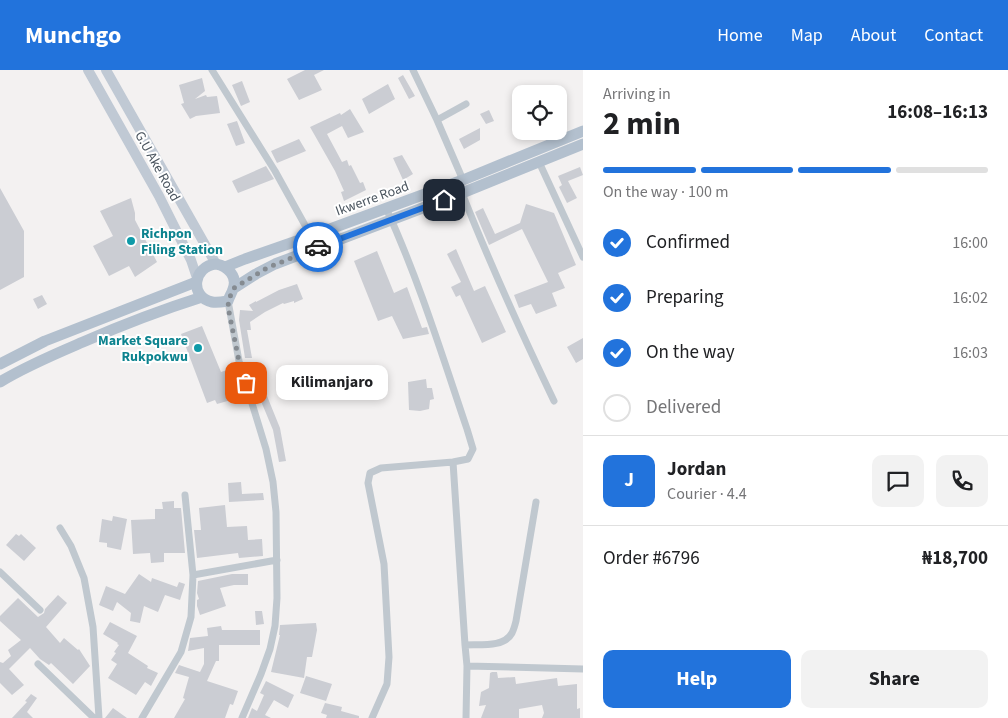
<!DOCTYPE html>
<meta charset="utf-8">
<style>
:root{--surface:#fff;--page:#f2f2f2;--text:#202124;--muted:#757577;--line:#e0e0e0;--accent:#2273dc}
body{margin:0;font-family:"Source Sans 3",sans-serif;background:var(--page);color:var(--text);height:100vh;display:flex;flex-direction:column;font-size:19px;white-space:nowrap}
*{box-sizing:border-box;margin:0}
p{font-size:16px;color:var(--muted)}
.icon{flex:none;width:28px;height:28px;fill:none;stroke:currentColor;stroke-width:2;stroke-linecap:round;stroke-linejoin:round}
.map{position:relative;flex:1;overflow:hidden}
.drawer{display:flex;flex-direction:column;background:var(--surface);width:425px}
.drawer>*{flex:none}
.fabs{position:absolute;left:512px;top:15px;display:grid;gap:10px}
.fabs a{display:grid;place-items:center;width:55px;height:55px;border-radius:10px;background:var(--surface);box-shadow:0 2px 8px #0003;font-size:25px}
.pin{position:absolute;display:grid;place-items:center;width:42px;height:42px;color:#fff;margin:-21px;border-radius:10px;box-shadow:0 2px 8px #0006}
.courier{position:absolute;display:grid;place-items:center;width:50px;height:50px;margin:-25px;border:4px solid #2273dc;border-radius:50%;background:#fff;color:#222;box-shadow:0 1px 6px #0007}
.bubble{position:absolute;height:35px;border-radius:10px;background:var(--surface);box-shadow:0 2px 8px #0003;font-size:16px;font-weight:700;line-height:35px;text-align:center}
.headline em{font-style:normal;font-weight:700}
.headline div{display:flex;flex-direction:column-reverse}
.headline{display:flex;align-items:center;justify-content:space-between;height:85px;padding:0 20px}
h1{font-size:32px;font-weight:700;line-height:38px}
.bar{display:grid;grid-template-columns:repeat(4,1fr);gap:8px 5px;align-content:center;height:60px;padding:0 20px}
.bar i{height:6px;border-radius:4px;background:var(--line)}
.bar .selected{background:var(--accent)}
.bar p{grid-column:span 4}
.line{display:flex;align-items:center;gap:12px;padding:0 20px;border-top:1px solid var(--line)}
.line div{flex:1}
.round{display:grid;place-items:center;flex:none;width:52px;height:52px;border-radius:10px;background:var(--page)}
ol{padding:0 20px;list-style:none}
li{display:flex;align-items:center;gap:15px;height:55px}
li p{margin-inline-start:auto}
li .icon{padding:5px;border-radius:50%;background:var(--accent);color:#fff;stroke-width:4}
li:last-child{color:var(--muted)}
li i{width:28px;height:28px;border:2px solid var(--line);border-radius:50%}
.button{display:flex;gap:10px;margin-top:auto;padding:10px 20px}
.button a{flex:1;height:58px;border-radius:10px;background:var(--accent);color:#fff;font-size:20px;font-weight:700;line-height:58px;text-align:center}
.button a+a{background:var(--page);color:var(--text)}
header{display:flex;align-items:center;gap:30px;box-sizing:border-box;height:70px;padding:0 25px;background:var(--accent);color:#fff}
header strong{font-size:24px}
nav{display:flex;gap:28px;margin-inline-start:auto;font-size:18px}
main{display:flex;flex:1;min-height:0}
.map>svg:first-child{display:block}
.building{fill:#cbcdd3}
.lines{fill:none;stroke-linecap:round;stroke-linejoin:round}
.street{stroke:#c0c8cf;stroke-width:7}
.secondary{stroke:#c0c9d4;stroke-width:10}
.primary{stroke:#b3c0ce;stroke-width:11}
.done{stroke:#858b91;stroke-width:5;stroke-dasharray:0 9}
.route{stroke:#2273dc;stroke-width:6}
.culture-dot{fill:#0f9aa8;stroke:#fff;stroke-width:2}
.labels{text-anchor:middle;stroke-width:4;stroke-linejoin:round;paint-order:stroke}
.street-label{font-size:14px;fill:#4a545e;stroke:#fff}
.culture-label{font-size:14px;font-weight:bold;fill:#0d838f;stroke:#fff;text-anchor:start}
</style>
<header>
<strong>Munchgo</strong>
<nav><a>Home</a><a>Map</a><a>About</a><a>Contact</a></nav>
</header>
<main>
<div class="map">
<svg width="583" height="648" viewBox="0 0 583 648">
<rect width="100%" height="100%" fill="#f3f1f1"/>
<path class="building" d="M305,0H324L314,5L322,20L299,30L287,9Z
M403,5L415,26L409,29L398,8Z
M202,8L205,21L195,29L206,25L207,27L217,26L220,43L196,46L190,49L181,34L184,33L179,15Z
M242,11L250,32L241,36L232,15Z
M388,14L395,29L369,44L362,29Z
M350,39L364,62L348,68L342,56L327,64L342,92L347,90L349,96L351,95L360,113L363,112L366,120L344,131L341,122L344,121L335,101L310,57L340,43L341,45Z
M489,40L494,51L486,54L480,44Z
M237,51L245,73L236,76L227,54Z
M480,58V70L464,79L459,69Z
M299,69L306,81L277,93L271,81Z
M402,85L413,104L403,110L393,88Z
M266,96L274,109L238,123L232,111Z
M580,97L583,105L568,111L577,128L567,133L559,117L562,115L558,106Z
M0,118L24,161V207L0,220Z
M131,128L135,143V150L157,192L135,207L129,196L109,206L93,176L113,166L100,141Z
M526,134L554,143L576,195L558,203L565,218L552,223L557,236L536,244L531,234L519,238L514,225L548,212L522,159L489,175L475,142L483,138L495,164L520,153Z
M456,179L474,221L485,216L506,262L482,273L460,225L456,227L451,217L461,212L447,184Z
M377,181L394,223L407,217L422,258L427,257L429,264L403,269L392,246L378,251L354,191Z
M297,214L303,229L294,233V231L284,234L283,233L265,242L250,252L251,260H247L252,288H245L239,250L240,240L253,241L249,235L256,231V232L279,220Z
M42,225L47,234L38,239L33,229Z
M202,256L221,302L227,300L235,322L229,325L231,330L217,334L215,330L207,333L181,264Z
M583,268V289L576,293L567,277Z
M426,309L427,318H432L434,329L430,330L429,339L420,341L409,340L408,312Z
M265,321L280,358L286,391L279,392L273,360L258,324Z
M241,412L242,424L263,423L264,430L229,432L228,413Z
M174,431V438H181L185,483H164V492L151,493L150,483L133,484L131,450L155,449V439H163L162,432Z
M225,435L227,457L247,456L248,470L262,469L263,486L239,488L238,483L197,488L194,460H201L199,438Z
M113,446L127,449L121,480L107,477V473L99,472L102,449L112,451Z
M16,464L19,466L21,464L36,478L24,491L6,475Z
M139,504L151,512L152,508L177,517L179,512L185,514L180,530L165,525L158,542L144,536L140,553L130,551L131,543L117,532L113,541L99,535L106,516L125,524Z
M232,504H248V515H234L220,518L226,536L200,545L197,536V530L199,529L197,523L198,511Z
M58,525L67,533L46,557L60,573L64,568L78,580L79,579L90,596L73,614L51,593L49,595L40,589L30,578L9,599L24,615L12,625L0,613V592L3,593L11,586L8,580L21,570L0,551V546L18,528L38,547L44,543L45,539Z
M255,541H262L264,554L256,555Z
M110,552L137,566L128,583L148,596L147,598L158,603L151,616L145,612L136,625L108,608L117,594L111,590L116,583L114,582L119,575L117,574L118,573L103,564Z
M316,553L317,560L312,587H307L304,608L271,602L280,565H279L280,555Z
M221,556L222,560H260V575H219V591H216L207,611L238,621L233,635L230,634L225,648H174L185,629L183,628L189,607L175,603L179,595L200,602L204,594V578L188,581L190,568L208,566L207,558Z
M492,602H497L498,608L515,607L516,614L557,608L558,616L577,614V639L580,638V648H542L544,643L542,635L519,639V648H481L486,635L479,636L481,622L489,618L490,603Z
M306,606L332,614L326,631L300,623Z
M266,611L294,625L288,638L274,630L265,645L271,648H248L252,638L257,641L264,625L260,623Z
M31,624L37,628L27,642L33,648H12L27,632L25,631Z
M325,633L342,637L341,641L359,646V648H326L327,645L321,643Z
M113,638L127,648H105Z"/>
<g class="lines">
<path class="street" d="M212,0L275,101L311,166
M413,0L437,50L463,110
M437,50L466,34
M539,92L583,187
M462,123C490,194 521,262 554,331
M228,231L239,291L266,379L273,412L276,442L277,528L275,556L270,579L261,604L242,648
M453,392L465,575L467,596L466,648
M60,458L71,476L84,508L93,557L99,648
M0,502L40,540
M193,505L277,490
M465,575C479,574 504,578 512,563C514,559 515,555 516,551L536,432
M38,594L94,648
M467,596L583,599
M142,648L181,582L191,547L193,505L185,425
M372,648L387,614L389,587L384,494L368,413L370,403L381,398L453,392L468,389L473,379L467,359C442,285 419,210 386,138"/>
<path class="secondary" d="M88,0L159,126L191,190L197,208
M106,0L216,194"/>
<path class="primary" d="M216,194C228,196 238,207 233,219C232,223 229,227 228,231C222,232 217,233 212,232C189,227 193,196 216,194Z
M225,197L245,189L311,166L463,110L583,61
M234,218L256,204L275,194L462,123L583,74
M0,294L45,271L196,212
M0,312C26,296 55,284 83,272C122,255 161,240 202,227"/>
</g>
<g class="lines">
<path class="done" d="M246,313L239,291L229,242L228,231L234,218L267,198L318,177"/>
<path class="route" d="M318,177L444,130"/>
</g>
<g class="culture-dot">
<circle cx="131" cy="171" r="5"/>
<circle cx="198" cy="278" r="5"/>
</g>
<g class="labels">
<g class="street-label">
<text transform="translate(158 96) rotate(61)" y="5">G.U Ake Road</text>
<text transform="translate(372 128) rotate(-20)" y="5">Ikwerre Road</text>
</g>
<g class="culture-label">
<text x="141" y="168">Richpon<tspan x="141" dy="16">Filing Station</tspan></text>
<text x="188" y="275" text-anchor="end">Market Square<tspan x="188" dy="16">Rukpokwu</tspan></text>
</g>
</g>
</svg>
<div class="fabs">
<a><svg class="icon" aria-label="locate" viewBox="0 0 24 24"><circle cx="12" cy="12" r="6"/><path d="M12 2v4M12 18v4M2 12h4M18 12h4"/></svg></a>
</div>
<div class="pin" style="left:246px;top:313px;background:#ea580c"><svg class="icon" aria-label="bag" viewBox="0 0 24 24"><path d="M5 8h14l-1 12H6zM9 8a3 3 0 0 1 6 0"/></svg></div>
<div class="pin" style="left:444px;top:130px;background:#1f2937"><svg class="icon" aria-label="home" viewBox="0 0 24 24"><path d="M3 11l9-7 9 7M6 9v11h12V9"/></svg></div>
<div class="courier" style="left:318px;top:177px"><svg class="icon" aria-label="car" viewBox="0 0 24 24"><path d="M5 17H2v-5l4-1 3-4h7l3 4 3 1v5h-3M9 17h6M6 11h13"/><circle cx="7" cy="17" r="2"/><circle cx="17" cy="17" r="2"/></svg></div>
<div class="bubble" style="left:276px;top:295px;width:112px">Kilimanjaro</div>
</div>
<section class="drawer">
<div class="headline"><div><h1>2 min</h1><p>Arriving in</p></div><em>16:08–16:13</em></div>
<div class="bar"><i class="selected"></i><i class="selected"></i><i class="selected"></i><i></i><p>On the way · 100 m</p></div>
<ol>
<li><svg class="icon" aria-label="check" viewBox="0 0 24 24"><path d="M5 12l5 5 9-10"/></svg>Confirmed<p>16:00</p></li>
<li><svg class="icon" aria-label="check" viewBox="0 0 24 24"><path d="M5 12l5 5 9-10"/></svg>Preparing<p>16:02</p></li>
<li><svg class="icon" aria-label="check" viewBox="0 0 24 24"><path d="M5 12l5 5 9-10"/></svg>On the way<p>16:03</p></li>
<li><i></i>Delivered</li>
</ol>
<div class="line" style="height:90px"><b class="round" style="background:var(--accent);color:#fff">J</b><div><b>Jordan</b><p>Courier · 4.4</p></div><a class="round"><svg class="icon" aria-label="chat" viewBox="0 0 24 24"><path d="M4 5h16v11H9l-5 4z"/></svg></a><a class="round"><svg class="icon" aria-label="phone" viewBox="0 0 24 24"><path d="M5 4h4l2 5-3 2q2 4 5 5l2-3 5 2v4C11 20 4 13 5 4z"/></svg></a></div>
<div class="line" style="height:65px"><div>Order #6796</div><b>₦18,700</b></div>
<div class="button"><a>Help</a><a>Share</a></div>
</section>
</main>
